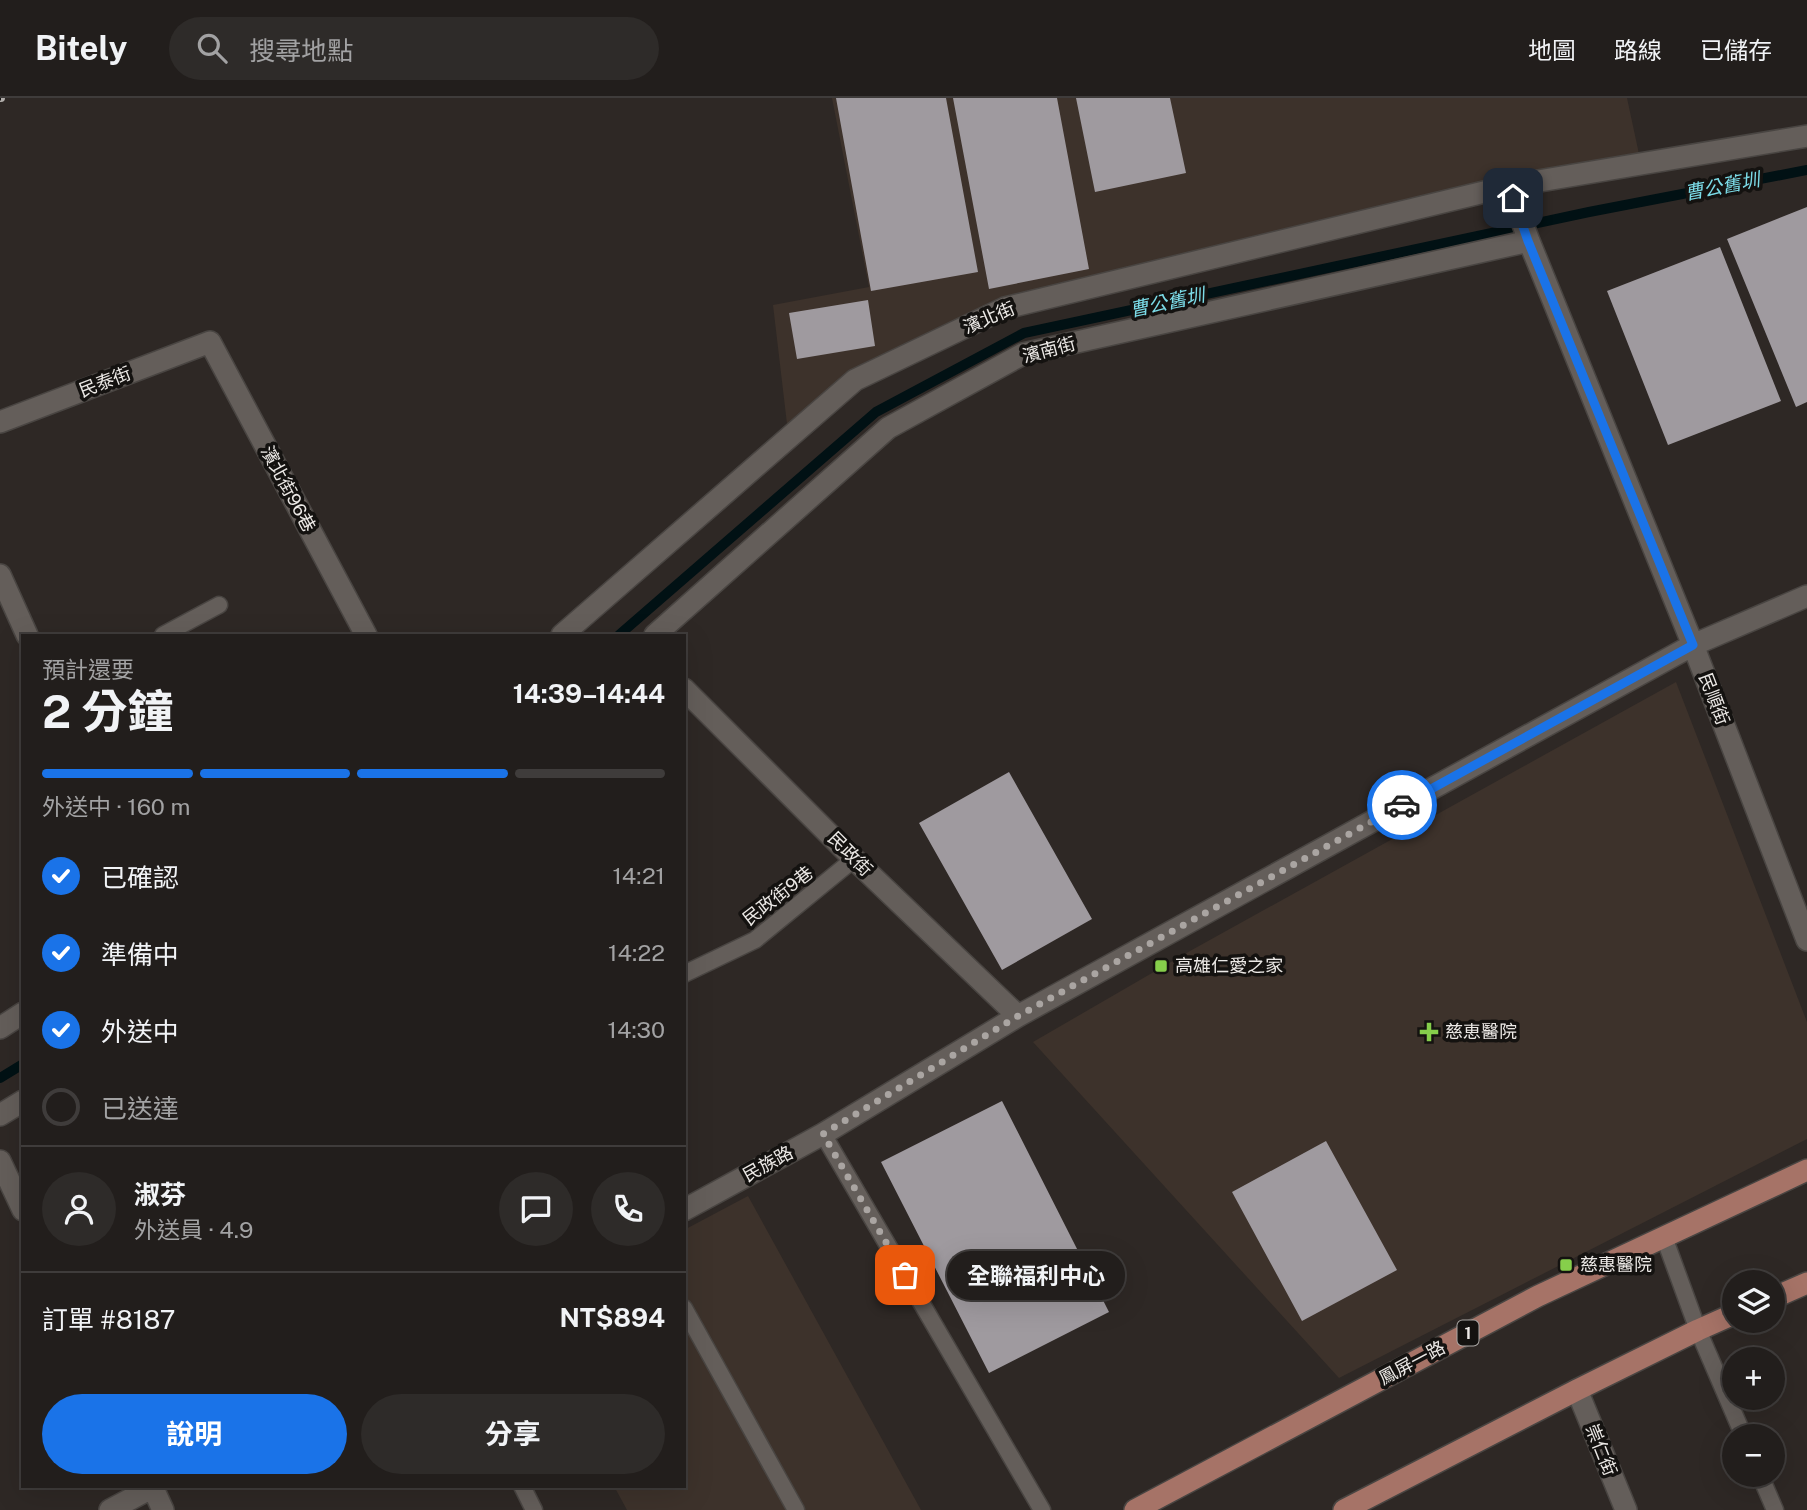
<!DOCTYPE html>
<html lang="zh-TW">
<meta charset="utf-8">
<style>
:root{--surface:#221e1c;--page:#2e2b29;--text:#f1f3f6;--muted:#a2a2a3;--line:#3f3c3b;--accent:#1a73e8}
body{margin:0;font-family:"Public Sans","Noto Sans TC",sans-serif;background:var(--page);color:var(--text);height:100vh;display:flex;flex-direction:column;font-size:26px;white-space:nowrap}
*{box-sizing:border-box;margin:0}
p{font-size:23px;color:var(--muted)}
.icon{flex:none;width:38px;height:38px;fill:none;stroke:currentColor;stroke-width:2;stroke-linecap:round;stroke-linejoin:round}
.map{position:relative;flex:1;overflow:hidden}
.details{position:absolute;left:21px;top:536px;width:665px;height:854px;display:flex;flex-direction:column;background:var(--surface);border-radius:0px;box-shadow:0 7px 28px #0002,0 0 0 2px var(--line)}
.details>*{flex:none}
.buttons{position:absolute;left:1722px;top:1172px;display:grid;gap:14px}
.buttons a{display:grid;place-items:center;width:63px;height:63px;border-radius:50%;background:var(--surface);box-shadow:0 7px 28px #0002,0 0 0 2px var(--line);font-size:35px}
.pin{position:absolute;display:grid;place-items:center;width:60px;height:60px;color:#fff;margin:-30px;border-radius:14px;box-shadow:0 4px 10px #0006}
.courier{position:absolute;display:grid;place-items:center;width:70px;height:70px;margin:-35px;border:5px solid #1a73e8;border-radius:50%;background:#fff;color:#222;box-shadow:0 2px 9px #0007}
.bubble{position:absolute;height:49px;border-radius:24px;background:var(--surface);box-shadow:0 7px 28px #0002,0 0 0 2px var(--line);font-size:23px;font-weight:700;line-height:49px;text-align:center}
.overview em{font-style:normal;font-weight:700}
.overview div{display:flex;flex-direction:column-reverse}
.overview{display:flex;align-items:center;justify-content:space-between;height:119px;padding:0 21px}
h1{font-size:46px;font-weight:700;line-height:52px}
.bar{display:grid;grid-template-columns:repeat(4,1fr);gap:10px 7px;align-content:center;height:84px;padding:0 21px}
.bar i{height:9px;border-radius:5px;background:var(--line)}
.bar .on{background:var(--accent)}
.bar p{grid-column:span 4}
.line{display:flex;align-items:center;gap:18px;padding:0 21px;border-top:2px solid var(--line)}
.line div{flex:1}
.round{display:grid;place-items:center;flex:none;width:74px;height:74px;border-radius:37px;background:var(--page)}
ol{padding:0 21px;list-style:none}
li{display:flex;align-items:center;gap:21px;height:77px}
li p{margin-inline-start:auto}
li .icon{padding:7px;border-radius:50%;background:var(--accent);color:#fff;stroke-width:4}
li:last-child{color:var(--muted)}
li i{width:38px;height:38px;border:4px solid var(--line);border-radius:50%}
.action{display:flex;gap:14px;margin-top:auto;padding:14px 21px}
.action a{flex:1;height:80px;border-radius:42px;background:var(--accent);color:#fff;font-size:28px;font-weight:700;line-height:80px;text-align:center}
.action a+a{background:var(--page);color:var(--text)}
header{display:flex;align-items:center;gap:42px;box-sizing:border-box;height:98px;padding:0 35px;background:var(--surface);border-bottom:2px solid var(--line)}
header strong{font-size:33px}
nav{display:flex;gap:38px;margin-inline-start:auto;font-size:24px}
.search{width:490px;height:63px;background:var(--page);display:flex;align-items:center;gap:18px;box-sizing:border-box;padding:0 24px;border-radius:38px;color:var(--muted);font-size:26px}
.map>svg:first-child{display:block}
.built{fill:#3d322b}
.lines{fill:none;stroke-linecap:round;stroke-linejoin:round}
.stream{stroke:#011114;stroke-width:10}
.building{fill:#9f9a9f}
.lane-casing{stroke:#494542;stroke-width:19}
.street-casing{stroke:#494542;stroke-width:24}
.primary-casing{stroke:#494542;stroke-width:24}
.lane{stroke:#645e5a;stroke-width:16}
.street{stroke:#645e5a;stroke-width:21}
.primary{stroke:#a67367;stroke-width:21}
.rail-casing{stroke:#b1adaa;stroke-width:8}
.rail{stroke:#141210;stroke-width:5;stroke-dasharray:16;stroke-linecap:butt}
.done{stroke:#aaa5a2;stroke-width:7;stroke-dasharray:0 12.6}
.route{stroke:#1a73e8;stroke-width:9}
.poi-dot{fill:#86cf4b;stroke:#141210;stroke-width:2.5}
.labels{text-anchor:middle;stroke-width:7;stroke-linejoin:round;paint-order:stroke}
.shield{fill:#141210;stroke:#aba8a6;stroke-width:2}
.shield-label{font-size:16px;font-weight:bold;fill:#ece9e6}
.street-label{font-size:18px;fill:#ece9e6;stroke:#141210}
.poi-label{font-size:18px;fill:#ece9e6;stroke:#141210;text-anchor:start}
.water-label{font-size:19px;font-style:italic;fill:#7bdbe7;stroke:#141210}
</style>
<header>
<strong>Bitely</strong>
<div class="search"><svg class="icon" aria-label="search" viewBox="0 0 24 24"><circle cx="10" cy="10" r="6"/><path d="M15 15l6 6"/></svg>搜尋地點</div>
<nav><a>地圖</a><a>路線</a><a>已儲存</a></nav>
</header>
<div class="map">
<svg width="1807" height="1412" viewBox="0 0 1807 1412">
<rect width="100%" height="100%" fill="#2e2825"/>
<path class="built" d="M832,0H1627L1639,56L947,225L910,250L789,343L773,207L869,189Z
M1676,584L1807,924V1041L1339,1280L1033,944L1190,853Z
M748,1098L921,1412H627L614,1388H684V1132Z"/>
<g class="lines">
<path class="stream" d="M619,537L876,314L1024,235L1589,114L1807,72
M0,980L23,966"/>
</g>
<path class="building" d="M836,0H946L978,174L871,193Z
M953,0H1057L1089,171L989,191Z
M1076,0H1170L1186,75L1095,94Z
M1807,109V304L1796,309L1727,141Z
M1720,149L1781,303L1668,347L1607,193Z
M868,202L875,248L797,261L789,215Z
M1009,674L1092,821L1002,872L919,725Z
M1002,1003L1109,1214L989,1275L881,1064Z
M1326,1043L1397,1172L1302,1223L1232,1094Z"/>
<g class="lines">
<defs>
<path id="lane" d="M163,537L219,507
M684,876L755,842L854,761
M823,1036L1042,1412
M1664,1139L1698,1232L1744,1339
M684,1210L796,1412
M1760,1377L1775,1412
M522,1388L534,1412"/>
<path id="street" d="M1509,88L1529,143L1693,547L1807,842
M0,324L210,244L366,537
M0,477L27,537
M562,537L855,282L1005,210L1509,88L1807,38
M655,537L888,330L1023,256L1529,143
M684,591L854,761L1018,918
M0,930L23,915
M0,1017L23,1003
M0,1063L23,1112
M684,1112L823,1036L1018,918L1693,547L1807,498
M1577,1292L1626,1412
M152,1388L163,1412
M110,1412L155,1388"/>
<path id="primary" d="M1773,1200L1807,1185
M1135,1412L1538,1198L1807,1072
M1344,1412L1577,1292L1698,1232L1734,1216"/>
</defs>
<use href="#lane" class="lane-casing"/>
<use href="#street" class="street-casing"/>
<use href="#primary" class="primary-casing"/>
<use href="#lane" class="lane"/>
<use href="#street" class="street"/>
<use href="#primary" class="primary"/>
<defs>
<path id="rail" d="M0,0H1"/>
</defs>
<use href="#rail" class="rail-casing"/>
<use href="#rail" class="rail"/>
</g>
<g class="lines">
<path class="done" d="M905,1177L823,1036L1018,918L1402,707"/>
<path class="route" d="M1402,707L1693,547L1528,143L1513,100"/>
</g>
<g class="poi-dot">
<rect x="1154" y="861" width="14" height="14" rx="3.5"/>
<path d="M1425.5 923.5h7v7h7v7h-7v7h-7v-7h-7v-7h7z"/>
<rect x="1559" y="1160" width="14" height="14" rx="3.5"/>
</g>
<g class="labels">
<rect class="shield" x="1457.5" y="1222.5" width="21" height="25" rx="5"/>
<g class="shield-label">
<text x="1468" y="1241">1</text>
</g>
<g class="street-label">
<text transform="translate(989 220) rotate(-23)" y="6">濱北街</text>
<text transform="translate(1049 252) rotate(-15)" y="6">濱南街</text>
<text transform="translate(105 284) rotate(-21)" y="6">民泰街</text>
<text transform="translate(288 391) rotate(62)" y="6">濱北街96巷</text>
<text transform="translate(1714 601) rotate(69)" y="6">民順街</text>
<text transform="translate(850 756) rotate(45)" y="6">民政街</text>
<text transform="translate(778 798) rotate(-38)" y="6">民政街9巷</text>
<text transform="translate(768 1066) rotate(-29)" y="6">民族路</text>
<text transform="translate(1412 1265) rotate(-28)" y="6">鳳屏一路</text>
<text transform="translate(1601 1352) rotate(68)" y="6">崇仁街</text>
</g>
<g class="poi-label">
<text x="1175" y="874">高雄仁愛之家</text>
<text x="1445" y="940">慈恵醫院</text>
<text x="1580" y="1173">慈惠醫院</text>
</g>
<g class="water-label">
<text transform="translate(1722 88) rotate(-11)" y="7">曹公舊圳</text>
<text transform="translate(1167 204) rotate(-12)" y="7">曹公舊圳</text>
</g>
</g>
</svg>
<div class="buttons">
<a><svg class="icon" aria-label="layers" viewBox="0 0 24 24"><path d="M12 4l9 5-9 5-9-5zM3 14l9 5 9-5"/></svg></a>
<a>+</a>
<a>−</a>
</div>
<div class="pin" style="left:905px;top:1177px;background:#ea580c"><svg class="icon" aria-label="bag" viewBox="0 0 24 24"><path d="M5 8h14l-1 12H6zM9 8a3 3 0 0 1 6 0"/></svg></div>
<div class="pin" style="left:1513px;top:100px;background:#1f2937"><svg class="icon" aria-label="home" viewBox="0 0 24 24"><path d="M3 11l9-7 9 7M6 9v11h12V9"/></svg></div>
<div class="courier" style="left:1402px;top:707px"><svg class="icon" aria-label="car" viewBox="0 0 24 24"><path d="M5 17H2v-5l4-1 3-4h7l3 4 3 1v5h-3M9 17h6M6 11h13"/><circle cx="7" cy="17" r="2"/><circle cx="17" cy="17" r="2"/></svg></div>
<div class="bubble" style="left:947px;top:1153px;width:178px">全聯福利中心</div>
<section class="details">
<div class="overview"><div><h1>2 分鐘</h1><p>預計還要</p></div><em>14:39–14:44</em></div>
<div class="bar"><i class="on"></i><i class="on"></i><i class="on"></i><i></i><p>外送中 · 160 m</p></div>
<ol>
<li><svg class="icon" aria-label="check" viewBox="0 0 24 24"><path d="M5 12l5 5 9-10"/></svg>已確認<p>14:21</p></li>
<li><svg class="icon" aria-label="check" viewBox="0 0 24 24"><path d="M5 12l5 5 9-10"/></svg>準備中<p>14:22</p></li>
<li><svg class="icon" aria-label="check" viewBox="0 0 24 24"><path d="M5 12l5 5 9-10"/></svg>外送中<p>14:30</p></li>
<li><i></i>已送達</li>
</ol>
<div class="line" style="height:126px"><a class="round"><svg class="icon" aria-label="person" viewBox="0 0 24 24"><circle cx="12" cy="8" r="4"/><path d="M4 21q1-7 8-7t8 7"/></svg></a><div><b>淑芬</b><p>外送員 · 4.9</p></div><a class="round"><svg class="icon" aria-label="chat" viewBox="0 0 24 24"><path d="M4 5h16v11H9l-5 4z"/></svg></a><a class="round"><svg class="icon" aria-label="phone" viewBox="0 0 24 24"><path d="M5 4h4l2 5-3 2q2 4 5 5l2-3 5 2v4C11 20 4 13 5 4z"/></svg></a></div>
<div class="line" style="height:91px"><div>訂單 #8187</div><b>NT$894</b></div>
<div class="action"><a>說明</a><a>分享</a></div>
</section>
</div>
